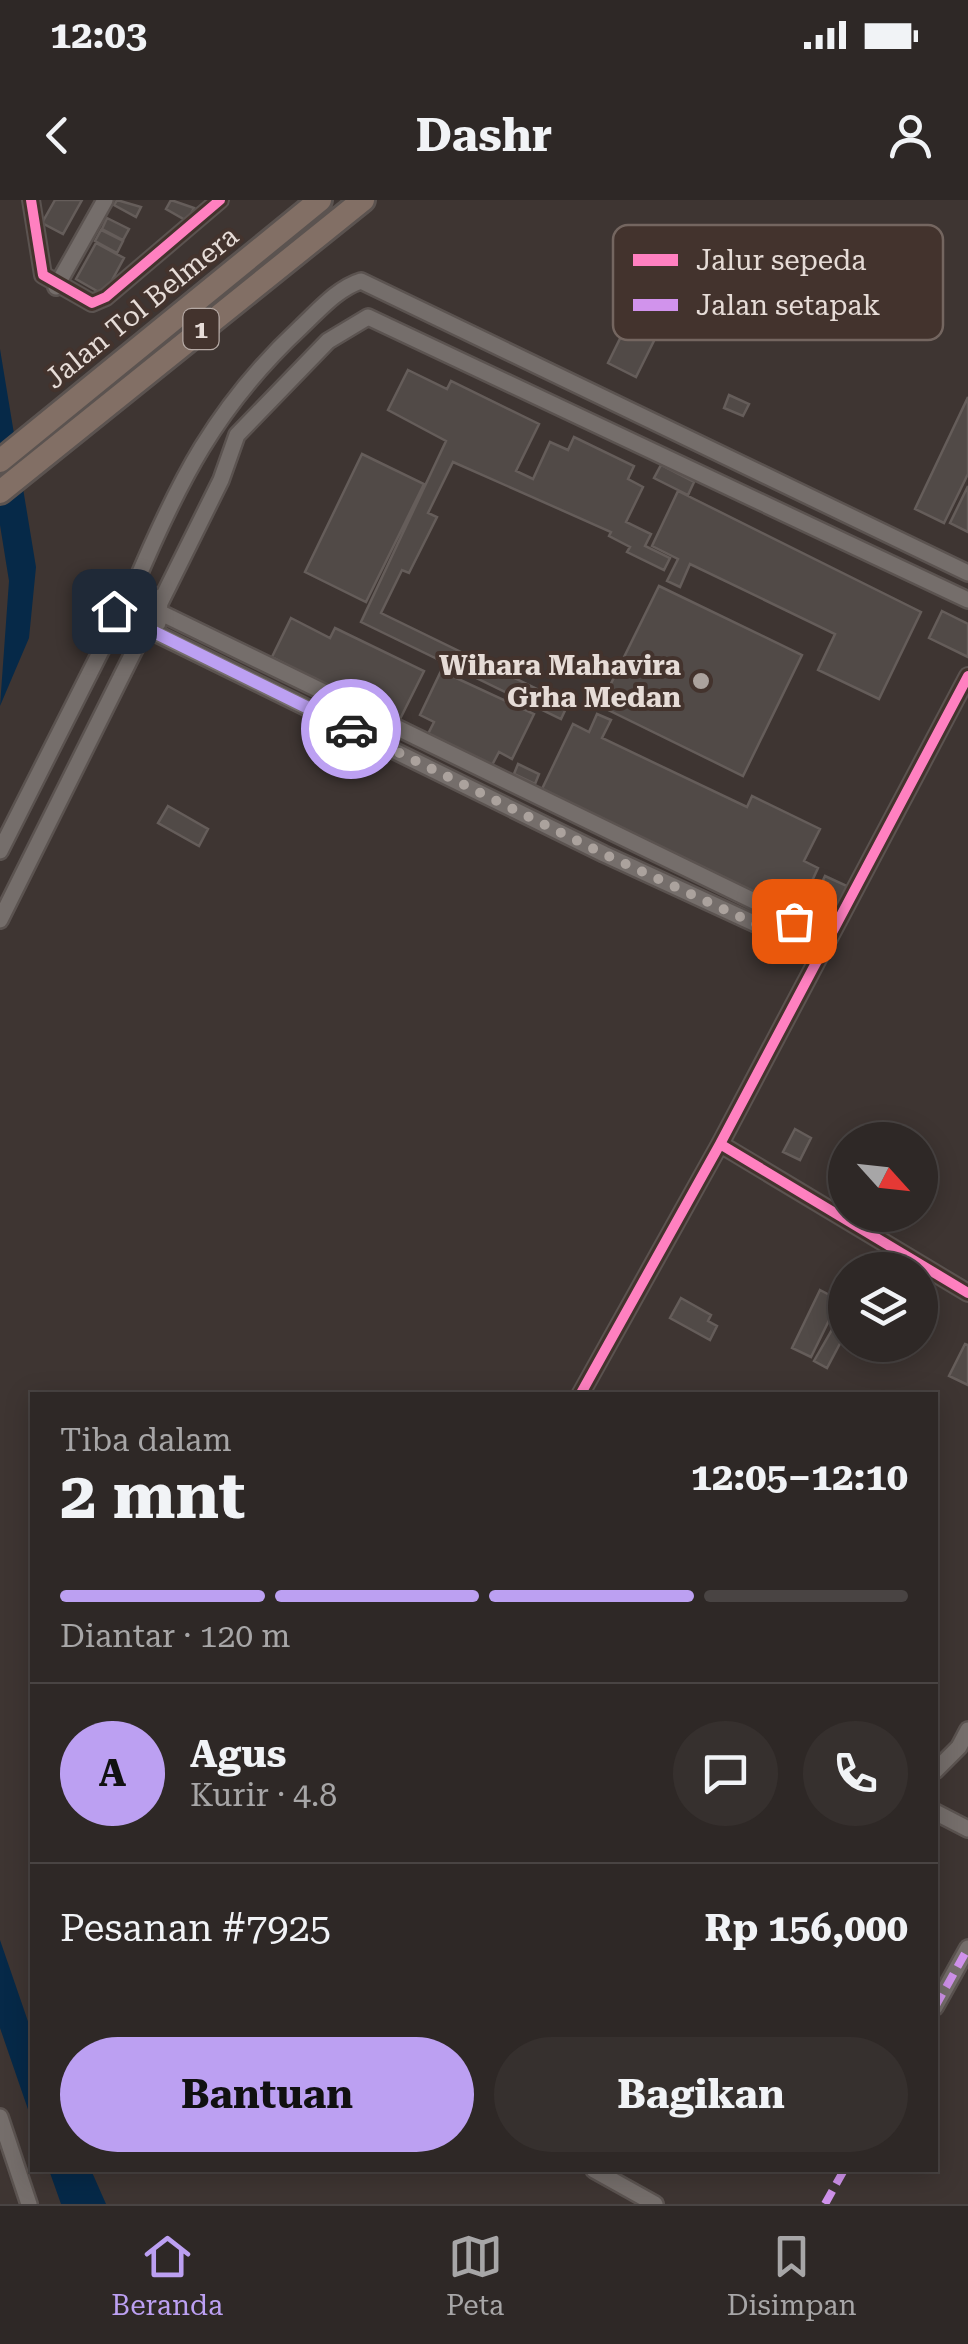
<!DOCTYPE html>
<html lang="id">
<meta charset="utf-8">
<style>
:root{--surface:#2e2826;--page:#36302e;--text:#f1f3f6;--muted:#a7a6a7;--line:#494443;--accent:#bca0f2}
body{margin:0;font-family:"Roboto Serif",serif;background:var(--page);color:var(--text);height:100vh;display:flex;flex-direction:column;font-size:38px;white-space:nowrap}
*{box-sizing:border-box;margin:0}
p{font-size:32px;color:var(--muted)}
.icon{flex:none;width:55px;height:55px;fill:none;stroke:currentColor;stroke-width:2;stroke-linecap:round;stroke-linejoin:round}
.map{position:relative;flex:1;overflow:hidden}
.panel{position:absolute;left:30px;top:1192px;width:908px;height:780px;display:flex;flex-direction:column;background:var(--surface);border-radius:0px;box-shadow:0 5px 25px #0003,0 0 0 2px var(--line)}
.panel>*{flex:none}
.needle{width:65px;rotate:117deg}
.controls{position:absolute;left:828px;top:922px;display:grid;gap:20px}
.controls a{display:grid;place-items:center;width:110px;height:110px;border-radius:50%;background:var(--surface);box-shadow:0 5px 25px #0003,0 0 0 2px var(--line);font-size:50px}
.pin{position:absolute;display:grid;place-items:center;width:85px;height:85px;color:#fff;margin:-42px;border-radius:20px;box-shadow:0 5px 15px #0006}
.courier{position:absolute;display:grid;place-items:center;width:100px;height:100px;margin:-50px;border:8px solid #bca0f2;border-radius:50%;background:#fff;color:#222;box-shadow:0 2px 12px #0007}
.summary em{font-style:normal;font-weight:700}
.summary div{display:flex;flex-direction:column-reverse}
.summary{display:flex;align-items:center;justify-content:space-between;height:170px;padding:0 30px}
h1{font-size:65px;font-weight:700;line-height:75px}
.bar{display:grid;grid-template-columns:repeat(4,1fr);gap:15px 10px;align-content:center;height:120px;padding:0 30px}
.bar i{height:12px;border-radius:8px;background:var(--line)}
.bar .selected{background:var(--accent)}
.bar p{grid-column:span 4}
.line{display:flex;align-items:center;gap:25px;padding:0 30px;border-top:2px solid var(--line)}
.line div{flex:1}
.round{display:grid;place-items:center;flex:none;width:105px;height:105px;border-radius:52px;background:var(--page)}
.primary-button{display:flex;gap:20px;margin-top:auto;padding:20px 30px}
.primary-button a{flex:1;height:115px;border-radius:60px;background:var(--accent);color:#111;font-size:40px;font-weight:700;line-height:115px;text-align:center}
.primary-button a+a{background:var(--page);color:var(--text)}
.status{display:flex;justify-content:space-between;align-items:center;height:70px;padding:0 50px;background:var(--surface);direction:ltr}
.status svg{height:28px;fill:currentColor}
header{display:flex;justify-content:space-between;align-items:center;height:130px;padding:0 30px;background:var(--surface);font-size:45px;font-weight:700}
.menu{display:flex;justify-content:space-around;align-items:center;height:140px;border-top:2px solid var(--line);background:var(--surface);font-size:28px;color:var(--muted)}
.menu a{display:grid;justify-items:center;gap:5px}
.menu .selected{color:var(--accent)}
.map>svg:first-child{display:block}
.water{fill:#062948}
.building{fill:#514a47;stroke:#655d5a;stroke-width:2.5}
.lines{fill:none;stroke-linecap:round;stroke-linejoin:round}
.minor-casing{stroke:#5b5350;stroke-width:20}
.highway-casing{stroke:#5b5350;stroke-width:28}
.minor{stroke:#756e6b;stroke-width:15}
.highway{stroke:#826f65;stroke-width:22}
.quiet{stroke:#d193ec;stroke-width:8;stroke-dasharray:15 8;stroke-linecap:butt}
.cycleway-casing{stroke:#43332d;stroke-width:16}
.cycleway{stroke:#ff80c0;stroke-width:10}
.done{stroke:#aba29d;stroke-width:10;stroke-dasharray:0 18}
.route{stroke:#bca0f2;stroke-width:12}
.poi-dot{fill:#aba29d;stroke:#43332d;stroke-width:4}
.labels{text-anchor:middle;stroke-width:8;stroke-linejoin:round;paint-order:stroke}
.shield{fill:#43332d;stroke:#b5a9a4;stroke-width:2.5}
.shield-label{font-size:25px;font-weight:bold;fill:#e6dcd7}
.street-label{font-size:28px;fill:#e6dcd7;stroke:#43332d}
.poi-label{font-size:28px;font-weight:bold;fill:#e6dcd7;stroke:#43332d;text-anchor:end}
.key{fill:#43332d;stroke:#746660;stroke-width:2.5}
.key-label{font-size:28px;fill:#e6dcd7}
</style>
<div class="status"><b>12:03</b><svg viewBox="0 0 49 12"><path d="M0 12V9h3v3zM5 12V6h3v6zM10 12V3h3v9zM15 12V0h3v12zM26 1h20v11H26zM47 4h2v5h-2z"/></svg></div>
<header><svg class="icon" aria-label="back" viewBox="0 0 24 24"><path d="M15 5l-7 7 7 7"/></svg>Dashr<svg class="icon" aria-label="person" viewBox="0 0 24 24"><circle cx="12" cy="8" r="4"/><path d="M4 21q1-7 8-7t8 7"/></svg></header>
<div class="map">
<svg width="968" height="2004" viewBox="0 0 968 2004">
<rect width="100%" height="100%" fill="#3e3532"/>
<path class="water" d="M0,149L36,367L29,438L0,506L9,381L0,325Z
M0,1740L32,1833V1921L0,1828Z
M49,1970H91L106,2004H61Z"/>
<path class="building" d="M55,0H82L63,34L42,23Z
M117,0L141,7L136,17L114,5Z
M171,0L194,8L187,21L166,9Z
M107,18L129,29L123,40L102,29Z
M101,30L123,41L117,53L95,41Z
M668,41L696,56L636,177L608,163Z
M96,43L124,58L104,95L76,79Z
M408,170L447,189L451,181L539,224L516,271L533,279L550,242L568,250L574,237L634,266L628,279L643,287L626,322L651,334L645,346L670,358L664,370L627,352L630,347L609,336L611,332L453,262L428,313L437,317L409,373L402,370L381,413L568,504L561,519L361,422L446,241L388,210Z
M729,195L749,204L743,216L724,208Z
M968,197V274L944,323L915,309Z
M362,254L424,284L366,402L305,372Z
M661,265L694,282L688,295L654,278Z
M968,286V332L950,323Z
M678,291L921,412L879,499L818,470L835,434L690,364L680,387L667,381L678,359L652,346Z
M659,386L802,455L743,576L600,506Z
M942,411L968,424V457L929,438Z
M291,418L330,438L335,428L424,471L398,523L272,457Z
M441,471L534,514L512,559L499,552L491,567L427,536L434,522L420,515Z
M597,514L611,520L602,538L747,607L752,596L820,629L804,661L818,668L806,694L792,687L782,707L542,589L573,524L589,532Z
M518,564L539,574L535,584L514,574Z
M168,606L208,629L199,646L158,623Z
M825,676L847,686L832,717L811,706Z
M795,929L811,938L800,960L783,952Z
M820,1090L839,1100L811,1157L792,1148Z
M681,1098L711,1115L708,1121L717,1126L710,1140L670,1118Z
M833,1128L845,1134L827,1168L814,1161Z
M965,1144L968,1145V1185L949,1176Z"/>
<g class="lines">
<defs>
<path id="minor" d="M31,0L43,75L92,103L106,97L220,0
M56,87L105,0
M133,389C178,282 216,206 301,127C319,110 338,88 361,81L968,373
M160,403L221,280L237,235L328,141L368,117L968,400
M161,413L795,721L796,731L786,738
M151,431L604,654L821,754
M0,651L116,421
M0,720L142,435L158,423L160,403C144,383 121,386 114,411L122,430L142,435
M795,721L829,738
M720,944L968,1093
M580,1195L720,944L968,476
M935,1571L959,1547L968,1530
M935,1612L968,1629
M935,1807L968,1748
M0,1917L29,2004
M594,1970L655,2004"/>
<path id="highway" d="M0,261L320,0
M0,292L363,0"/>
</defs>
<use href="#minor" class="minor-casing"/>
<use href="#highway" class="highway-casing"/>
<use href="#minor" class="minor"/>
<use href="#highway" class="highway"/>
<path class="quiet" d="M935,1807L968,1748
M825,2004L844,1970"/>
<defs>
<path id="cycleway" d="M31,0L43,75L92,103L106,97L220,0
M720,944L968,1093
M580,1195L720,944L968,476"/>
</defs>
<use href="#cycleway" class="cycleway-casing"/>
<use href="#cycleway" class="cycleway"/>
</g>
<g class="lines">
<path class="done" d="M351,529L604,654L786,738L796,731L794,721"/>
<path class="route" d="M114,411L116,422L131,435L152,431L351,529"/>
</g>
<circle class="poi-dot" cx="701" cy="481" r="10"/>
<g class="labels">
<rect class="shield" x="183.5" y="109" width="35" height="40" rx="8"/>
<g class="shield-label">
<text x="201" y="138">1</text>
</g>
<g class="street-label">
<text transform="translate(141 107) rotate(-39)" y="10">Jalan Tol Belmera</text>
</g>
<g class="poi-label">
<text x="681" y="475">Wihara Mahavira<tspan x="681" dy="32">Grha Medan</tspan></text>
</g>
</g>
<rect x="613" y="25" width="330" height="115" rx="15" class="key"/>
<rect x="633" y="54" width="45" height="12" fill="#ff80c0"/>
<rect x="633" y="99" width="45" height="12" fill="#d193ec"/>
<g class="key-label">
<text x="696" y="70">Jalur sepeda</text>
<text x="696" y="115">Jalan setapak</text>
</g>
</svg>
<div class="controls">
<a><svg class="needle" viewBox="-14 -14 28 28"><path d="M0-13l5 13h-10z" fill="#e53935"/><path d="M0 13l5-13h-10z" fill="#a7a6a7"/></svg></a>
<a><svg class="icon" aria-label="layers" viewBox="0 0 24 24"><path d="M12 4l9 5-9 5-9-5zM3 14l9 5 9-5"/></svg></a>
</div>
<div class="pin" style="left:794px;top:721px;background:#ea580c"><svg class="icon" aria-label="bag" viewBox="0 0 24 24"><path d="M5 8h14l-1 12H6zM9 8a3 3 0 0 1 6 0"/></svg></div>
<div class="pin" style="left:114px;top:411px;background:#1f2937"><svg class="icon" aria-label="home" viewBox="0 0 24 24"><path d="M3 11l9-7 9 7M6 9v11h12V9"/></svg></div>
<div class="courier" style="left:351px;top:529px"><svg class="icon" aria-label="car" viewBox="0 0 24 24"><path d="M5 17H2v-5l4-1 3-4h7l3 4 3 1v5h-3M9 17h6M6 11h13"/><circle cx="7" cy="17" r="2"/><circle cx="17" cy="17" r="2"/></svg></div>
<section class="panel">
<div class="summary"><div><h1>2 mnt</h1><p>Tiba dalam</p></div><em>12:05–12:10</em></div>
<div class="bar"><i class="selected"></i><i class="selected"></i><i class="selected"></i><i></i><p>Diantar · 120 m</p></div>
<div class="line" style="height:180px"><b class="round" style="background:var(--accent);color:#111">A</b><div><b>Agus</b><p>Kurir · 4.8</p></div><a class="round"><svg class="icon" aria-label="chat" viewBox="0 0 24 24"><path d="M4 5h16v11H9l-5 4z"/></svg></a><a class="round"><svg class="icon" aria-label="phone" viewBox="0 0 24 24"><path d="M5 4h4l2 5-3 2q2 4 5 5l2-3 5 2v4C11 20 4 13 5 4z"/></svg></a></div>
<div class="line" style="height:130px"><div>Pesanan #7925</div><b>Rp 156,000</b></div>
<div class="primary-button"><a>Bantuan</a><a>Bagikan</a></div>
</section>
</div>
<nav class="menu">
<a class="selected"><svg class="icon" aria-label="home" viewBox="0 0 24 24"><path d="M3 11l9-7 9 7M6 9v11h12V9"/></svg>Beranda</a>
<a><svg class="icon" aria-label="map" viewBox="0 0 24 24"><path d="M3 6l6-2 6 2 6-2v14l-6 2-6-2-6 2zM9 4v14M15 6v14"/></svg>Peta</a>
<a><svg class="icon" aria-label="saved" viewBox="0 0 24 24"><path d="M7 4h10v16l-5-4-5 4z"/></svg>Disimpan</a>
</nav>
